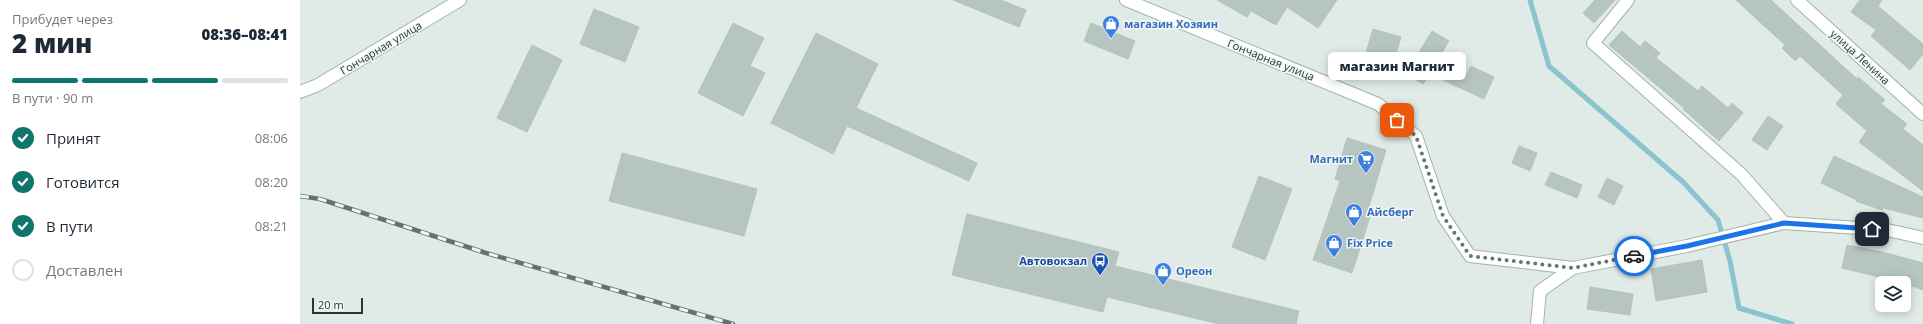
<!DOCTYPE html>
<html lang="ru">
<meta charset="utf-8">
<style>
:root{--surface:#fff;--page:#f2f2f3;--text:#1f2937;--muted:#747a83;--line:#e0e1e3;--accent:#0f766e}
body{margin:0;font-family:"Open Sans",sans-serif;background:var(--page);color:var(--text);height:100vh;display:flex;flex-direction:column;font-size:15px;white-space:nowrap}
*{box-sizing:border-box;margin:0}
p{font-size:13px;color:var(--muted)}
.icon{flex:none;width:22px;height:22px;fill:none;stroke:currentColor;stroke-width:2;stroke-linecap:round;stroke-linejoin:round}
.map{position:relative;flex:1;overflow:hidden}
.drawer{display:flex;flex-direction:column;background:var(--surface);width:300px}
.drawer>*{flex:none}
.controls{position:absolute;left:1575px;top:276px;display:grid;gap:8px}
.controls a{display:grid;place-items:center;width:36px;height:36px;border-radius:6px;background:var(--surface);box-shadow:0 2px 10px #0003;font-size:20px}
.scale{position:absolute;left:12px;bottom:10px;width:51px;box-sizing:border-box;padding-left:4px;border:2px solid #223a33;border-top:0;font-size:11px;line-height:14px;white-space:nowrap;color:#223a33;-webkit-text-stroke:3px #f1f7f4;paint-order:stroke}
.pin{position:absolute;display:grid;place-items:center;width:34px;height:34px;color:#fff;margin:-17px;border-radius:8px;box-shadow:0 2px 6px #0006}
.courier{position:absolute;display:grid;place-items:center;width:40px;height:40px;margin:-20px;border:3px solid #1a73e8;border-radius:50%;background:#fff;color:#222;box-shadow:0 1px 5px #0007}
.bubble{position:absolute;height:28px;border-radius:6px;background:var(--surface);box-shadow:0 2px 10px #0003;font-size:13px;font-weight:800;line-height:28px;text-align:center}
.head em{font-style:normal;font-weight:800}
.head div{display:flex;flex-direction:column-reverse}
.head{display:flex;align-items:center;justify-content:space-between;height:68px;padding:0 12px}
h1{font-size:26px;font-weight:800;line-height:30px}
.bar{display:grid;grid-template-columns:repeat(4,1fr);gap:6px 4px;align-content:center;height:48px;padding:0 12px}
.bar i{height:5px;border-radius:3px;background:var(--line)}
.bar .active{background:var(--accent)}
.bar p{grid-column:span 4}
ol{padding:0 12px;list-style:none}
li{display:flex;align-items:center;gap:12px;height:44px}
li p{margin-inline-start:auto}
li .icon{padding:4px;border-radius:50%;background:var(--accent);color:#fff;stroke-width:4}
li:last-child{color:var(--muted)}
li i{width:22px;height:22px;border:2px solid var(--line);border-radius:50%}
main{display:flex;flex:1;min-height:0}
.map>svg:first-child{display:block}
.lines{fill:none;stroke-linecap:round;stroke-linejoin:round}
.stream{stroke:#8ac4cd;stroke-width:5}
.building{fill:#b6c5bf;stroke:#b3c4bc}
.minor-casing{stroke:#a3b2ad;stroke-width:14}
.minor{stroke:#fff;stroke-width:12}
.rail-casing{stroke:#5c766e;stroke-width:4.5}
.rail{stroke:#f1f7f4;stroke-width:3;stroke-dasharray:9;stroke-linecap:butt}
.done{stroke:#647872;stroke-width:4;stroke-dasharray:0 7.2}
.route{stroke:#1a73e8;stroke-width:5}
.labels{text-anchor:middle;stroke-width:3;stroke-linejoin:round;paint-order:stroke}
.shop-label{font-size:11px;font-weight:bold;fill:#366cbe;stroke:#f1f7f4;text-anchor:start}
.street-label{font-size:11px;fill:#223a33;stroke:#f1f7f4}
.transit-label{font-size:11px;font-weight:bold;fill:#164399;stroke:#f1f7f4;text-anchor:end}
</style>
<main>
<section class="drawer">
<div class="head"><div><h1>2 мин</h1><p>Прибудет через</p></div><em>08:36–08:41</em></div>
<div class="bar"><i class="active"></i><i class="active"></i><i class="active"></i><i></i><p>В пути · 90 m</p></div>
<ol>
<li><svg class="icon" aria-label="check" viewBox="0 0 24 24"><path d="M5 12l5 5 9-10"/></svg>Принят<p>08:06</p></li>
<li><svg class="icon" aria-label="check" viewBox="0 0 24 24"><path d="M5 12l5 5 9-10"/></svg>Готовится<p>08:20</p></li>
<li><svg class="icon" aria-label="check" viewBox="0 0 24 24"><path d="M5 12l5 5 9-10"/></svg>В пути<p>08:21</p></li>
<li><i></i>Доставлен</li>
</ol>
</section>
<div class="map">
<svg width="1623" height="324" viewBox="0 0 1623 324">
<rect width="100%" height="100%" fill="#e0eae6"/>
<g class="lines">
<path class="stream" d="M1230,0L1249,66L1383,182L1418,220L1430,261L1439,308L1492,324"/>
</g>
<path class="building" d="M653,0H701L726,10L719,27Z
M917,0H1037L1018,28L987,7L976,25L951,11L947,17Z
M1295,0H1315L1294,23L1283,13Z
M1436,0H1471L1557,79L1558,77L1585,100L1581,104L1607,124L1603,129L1623,145V191L1559,142L1567,131L1536,104L1543,95L1500,56L1495,61L1482,48L1485,45Z
M1560,0H1582L1578,6L1623,44V54L1610,70L1571,36L1576,30L1551,12Z
M294,9L339,27L325,62L280,44Z
M433,23L464,38L450,66L465,73L443,116L398,93Z
M791,23L835,41L828,59L784,41Z
M1073,29L1101,37L1091,71L1063,63Z
M1132,31L1149,41L1137,61L1167,74L1171,66L1194,77L1184,99L1130,74L1123,84L1106,74Z
M1322,31L1340,47L1345,41L1360,53L1356,58L1398,91L1402,86L1428,108L1432,103L1443,113L1419,141L1383,109L1384,108L1309,45Z
M516,33L578,64L556,108L677,163L669,181L547,126L533,154L471,123Z
M232,45L262,60L227,132L197,118Z
M1468,116L1483,126L1467,150L1452,140Z
M1047,138L1086,150L1066,216L1070,217L1052,273L1013,260L1040,181L1035,179Z
M1219,146L1237,153L1230,171L1212,163Z
M322,153L457,189L444,236L309,201Z
M1534,156L1623,197V218L1583,208L1582,210L1556,201L1557,200L1521,183Z
M1251,172L1282,185L1277,198L1245,185Z
M959,176L992,189L965,260L932,247Z
M1307,178L1323,186L1314,205L1298,197Z
M667,214L819,252L815,266L999,311L996,324H919L807,297L803,312L652,275Z
M1547,245L1582,252L1623,263V290L1604,283L1542,268Z
M1402,260L1407,292L1356,301L1351,269Z
M1290,287L1333,294L1330,315L1287,309Z"/>
<g class="lines">
<defs>
<path id="minor" d="M826,0L1078,104L1116,136L1143,216L1170,256L1273,268L1387,246L1484,223L1587,230L1623,238
M1328,0L1293,43L1442,175L1484,223
M1497,0L1623,114
M0,92L18,85L160,0
M1237,324L1240,291L1273,268"/>
</defs>
<use href="#minor" class="minor-casing"/>
<use href="#minor" class="minor"/>
<defs>
<path id="rail" d="M0,196L20,199L186,253L433,324"/>
</defs>
<use href="#rail" class="rail-casing"/>
<use href="#rail" class="rail"/>
</g>
<g class="lines">
<path class="done" d="M1097,120L1116,136L1143,216L1170,256L1273,268L1334,256"/>
<path class="route" d="M1334,256L1387,246L1484,223L1572,229"/>
</g>
<defs>
<symbol id="shop-pin" viewBox="-11 -11 22 30"><path d="M0 17L-7.5 6A9.5 9.5 0 1 1 7.5 6Z" fill="#3f7fe0" stroke="#f1f7f4"/><path d="M-5-2.5h2.3a2.7 3.5 0 0 1 5.4 0H5L5.5 6h-11ZM-1.5-2.5h3a1.5 2.3 0 0 0-3 0Z" fill="#fff"/></symbol>
<symbol id="supermarket-pin" viewBox="-11 -11 22 30"><path d="M0 17L-7.5 6A9.5 9.5 0 1 1 7.5 6Z" fill="#3f7fe0" stroke="#f1f7f4"/><path d="M-6-5.5h2.5l.6 2H6L4.5 2H-2.5L-4.4-4H-6ZM-1.5 3.2a1.3 1.3 0 1 0 .1 0ZM3 3.2a1.3 1.3 0 1 0 .1 0Z" fill="#fff"/></symbol>
<symbol id="bus-pin" viewBox="-11 -11 22 30"><path d="M0 17L-7.5 6A9.5 9.5 0 1 1 7.5 6Z" fill="#1a4fb4" stroke="#f1f7f4"/><path d="M-5-6H5V4H4V6H2V4H-2V6H-4V4H-5ZM-3.5-4V0h7V-4ZM-3.5 1.2v1.5H-2V1.2ZM2 1.2v1.5H3.5V1.2Z" fill="#fff"/></symbol>
</defs>
<g fill-rule="evenodd">
<use href="#shop-pin" x="801" y="14" width="20" height="27"/>
<use href="#supermarket-pin" x="1056" y="149" width="20" height="27"/>
<use href="#shop-pin" x="1044" y="202" width="20" height="27"/>
<use href="#shop-pin" x="1024" y="233" width="20" height="27"/>
<use href="#bus-pin" x="790" y="251" width="20" height="27"/>
<use href="#shop-pin" x="853" y="261" width="20" height="27"/>
</g>
<g class="labels">
<g class="shop-label">
<text x="824" y="28">магазин Хозяин</text>
<text x="1053" y="163" text-anchor="end">Магнит</text>
<text x="1067" y="216">Айсберг</text>
<text x="1047" y="247">Fix Price</text>
<text x="876" y="275">Ореон</text>
</g>
<g class="street-label">
<text transform="translate(81 48) rotate(-31)" y="4">Гончарная улица</text>
<text transform="translate(1560 57) rotate(42)" y="4">улица Ленина</text>
<text transform="translate(971 60) rotate(22)" y="4">Гончарная улица</text>
</g>
<g class="transit-label">
<text x="787" y="265">Автовокзал</text>
</g>
</g>
</svg>
<div class="controls">
<a><svg class="icon" aria-label="layers" viewBox="0 0 24 24"><path d="M12 4l9 5-9 5-9-5zM3 14l9 5 9-5"/></svg></a>
</div>
<div class="scale">20 m</div>
<div class="pin" style="left:1097px;top:120px;background:#ea580c"><svg class="icon" aria-label="bag" viewBox="0 0 24 24"><path d="M5 8h14l-1 12H6zM9 8a3 3 0 0 1 6 0"/></svg></div>
<div class="pin" style="left:1572px;top:229px;background:#1f2937"><svg class="icon" aria-label="home" viewBox="0 0 24 24"><path d="M3 11l9-7 9 7M6 9v11h12V9"/></svg></div>
<div class="courier" style="left:1334px;top:256px"><svg class="icon" aria-label="car" viewBox="0 0 24 24"><path d="M5 17H2v-5l4-1 3-4h7l3 4 3 1v5h-3M9 17h6M6 11h13"/><circle cx="7" cy="17" r="2"/><circle cx="17" cy="17" r="2"/></svg></div>
<div class="bubble" style="left:1028px;top:52px;width:138px">магазин Магнит</div>
</div>
</main>
